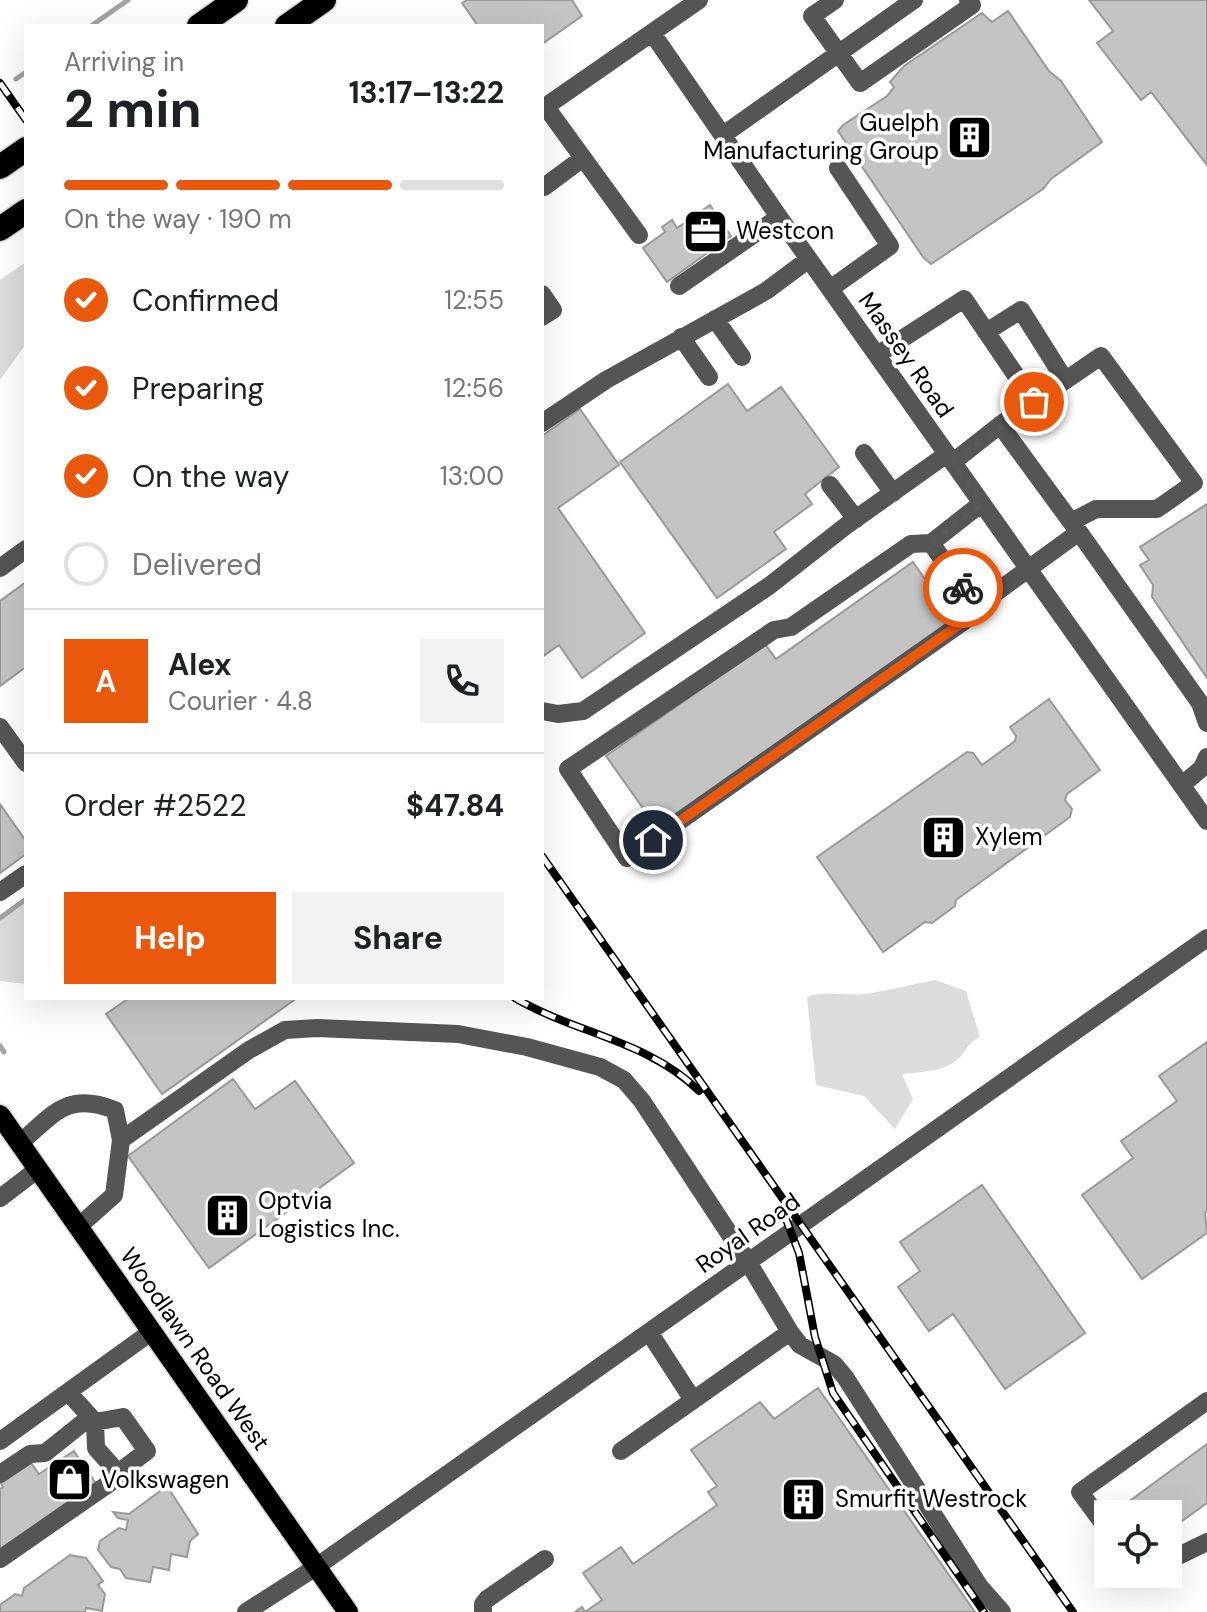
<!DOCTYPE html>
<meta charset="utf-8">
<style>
:root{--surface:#fff;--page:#f2f2f2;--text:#202124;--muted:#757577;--line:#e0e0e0;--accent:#ea580c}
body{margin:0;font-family:"DM Sans",sans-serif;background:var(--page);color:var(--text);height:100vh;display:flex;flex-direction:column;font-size:30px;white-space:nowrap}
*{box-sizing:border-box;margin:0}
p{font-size:26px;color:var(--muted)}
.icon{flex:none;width:44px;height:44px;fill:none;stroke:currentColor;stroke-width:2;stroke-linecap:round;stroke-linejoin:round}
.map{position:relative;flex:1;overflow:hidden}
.details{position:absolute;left:24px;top:24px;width:520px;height:976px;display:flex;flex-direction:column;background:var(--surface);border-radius:0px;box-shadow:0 8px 32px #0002}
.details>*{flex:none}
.fabs{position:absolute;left:1094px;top:1500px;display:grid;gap:16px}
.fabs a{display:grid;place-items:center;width:88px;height:88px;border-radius:0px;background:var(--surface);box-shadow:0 8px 32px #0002;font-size:40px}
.pin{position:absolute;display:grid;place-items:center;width:68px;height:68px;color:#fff;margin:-34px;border:4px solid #fff;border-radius:50%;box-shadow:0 2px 8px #0007}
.courier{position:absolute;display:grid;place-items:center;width:80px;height:80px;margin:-40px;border:6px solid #ea580c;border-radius:50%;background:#fff;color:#222;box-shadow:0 2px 10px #0007}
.headline em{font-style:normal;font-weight:700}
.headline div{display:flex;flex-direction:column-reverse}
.headline{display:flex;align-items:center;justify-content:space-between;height:136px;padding:0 40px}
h1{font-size:52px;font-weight:700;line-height:60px}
.bar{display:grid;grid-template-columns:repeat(4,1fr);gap:12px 8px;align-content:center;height:96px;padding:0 40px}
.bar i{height:10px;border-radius:6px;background:var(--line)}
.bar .active{background:var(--accent)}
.bar p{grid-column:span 4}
.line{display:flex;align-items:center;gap:20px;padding:0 40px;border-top:2px solid var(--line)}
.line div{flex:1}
.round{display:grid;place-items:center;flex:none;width:84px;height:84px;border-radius:0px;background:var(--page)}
ol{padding:0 40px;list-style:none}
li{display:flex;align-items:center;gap:24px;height:88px}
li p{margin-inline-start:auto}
li .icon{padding:8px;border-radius:50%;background:var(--accent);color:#fff;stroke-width:4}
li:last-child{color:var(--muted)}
li i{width:44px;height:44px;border:4px solid var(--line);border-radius:50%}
.cta{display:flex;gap:16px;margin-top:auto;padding:16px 40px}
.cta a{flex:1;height:92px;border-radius:0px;background:var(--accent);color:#fff;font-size:32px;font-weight:700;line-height:92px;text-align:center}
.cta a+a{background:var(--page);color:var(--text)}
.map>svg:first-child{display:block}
.green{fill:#dcdcdc}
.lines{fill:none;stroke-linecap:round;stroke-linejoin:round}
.stream{stroke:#a3a3a3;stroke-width:5}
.building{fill:#c4c4c4;stroke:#999;stroke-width:2}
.major-casing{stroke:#dbdbdb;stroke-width:23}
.highway-casing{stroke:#dbdbdb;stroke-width:27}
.minor{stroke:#555;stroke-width:18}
.major{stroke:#000;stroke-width:20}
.highway{stroke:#000;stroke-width:24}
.rail-casing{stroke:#000;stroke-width:8}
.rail{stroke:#fff;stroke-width:5;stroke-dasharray:15;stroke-linecap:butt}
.done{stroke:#595959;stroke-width:8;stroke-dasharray:0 14.4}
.route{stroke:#ea580c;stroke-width:10}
.labels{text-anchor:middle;stroke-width:7;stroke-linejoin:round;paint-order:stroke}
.poi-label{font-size:24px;fill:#000;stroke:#fff;text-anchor:start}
.street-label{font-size:24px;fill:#000;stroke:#fff}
</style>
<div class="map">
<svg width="1207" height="1612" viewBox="0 0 1207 1612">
<rect width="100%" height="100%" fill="#fff"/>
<path class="green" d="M26,262V344L0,380V280Z
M26,898V984L0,981V915Z
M935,980L966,991L980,1037C964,1045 968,1051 957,1060C943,1072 919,1072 902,1074L913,1099L895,1129L864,1096L816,1085L807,997C825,990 845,996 865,994C888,991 912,984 935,980Z"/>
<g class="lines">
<path class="stream" d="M91,26L128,0
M16,79L26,72
M0,918L26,899
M0,1046L4,1052"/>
</g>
<path class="building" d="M467,0H572L582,16L542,44V26H478L462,3Z
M1089,0H1207V165L1151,92L1141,100L1097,43L1113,31Z
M1008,11L1049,71L1061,81L1102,142L1051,179L1043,189L931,264L923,257L838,131L843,125L887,96L894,87L890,82L904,66L982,13L992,22Z
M710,205L731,236L667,282L643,248L665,232L662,227L672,220L677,228Z
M728,384L747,411L781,387L839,467L805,494L812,504L774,532L786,549L717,598L620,462Z
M580,409L619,465L558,508L645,633L582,678L559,645L542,657V436Z
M1207,504V678L1152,597L1153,585L1140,565L1149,560L1140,547Z
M913,562L953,619L657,828L606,756L765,644L776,659Z
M26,582V667L0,686V601Z
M1049,699L1100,770L1067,794L1065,800L1072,809L1070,817L956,900L955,906L932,923L925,922L883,952L817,857L967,752L973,753L982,765L1015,741L1016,736L1010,727Z
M0,804L26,841V854L0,873Z
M129,998H297L162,1094L106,1014Z
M1207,1042V1211L1205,1213L1207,1233L1142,1279L1082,1195L1133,1158L1121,1141L1177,1101L1159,1076Z
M233,1079L255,1109L295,1081L354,1163L209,1268L128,1156Z
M982,1185L1085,1333L1005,1389L953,1314L929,1331L898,1287L920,1271L900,1242Z
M818,1388L975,1612H575L582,1607L585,1612L602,1600L583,1573L621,1547L633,1564L717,1505L708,1492L717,1486L691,1450L760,1402L774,1419Z
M1207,1444V1503L1168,1531V1514H1118L1116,1511Z
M74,1451L97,1485L0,1551V1489L3,1487L0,1482L29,1460L39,1474Z
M167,1486L198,1534L190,1541L187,1557L171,1554L169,1570L153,1567L150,1582L126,1578L120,1569L111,1567L98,1550L100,1541L119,1528L126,1530L128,1520L118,1518L113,1512L129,1514Z
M70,1555L86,1558L103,1581L98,1585L105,1594L102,1611L86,1608L85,1612H0V1605L15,1594L22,1596L24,1588Z"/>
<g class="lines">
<defs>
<path id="major" d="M0,1115L348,1612"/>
<path id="highway" d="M199,26L236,0
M287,26L324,0
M0,167L26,149
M0,229L26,211"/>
</defs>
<use href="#major" class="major-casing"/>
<use href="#highway" class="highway-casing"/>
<path class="minor" d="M835,0L812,16L860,83L972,5L968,0
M652,33L779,217L1207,821
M546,107L639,235
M542,109L699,0
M723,135L914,0
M544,187L583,158
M679,286L779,217
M830,289L890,246L838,168
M542,294L553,310L542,317
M715,319L742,357
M986,332L1021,310L1065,380
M681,337L709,377
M877,355L964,299L1034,402
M542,423L606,380L766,291L809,259
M1000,425L1101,356L1194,483L1157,509H1096L1071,522
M864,453L893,493
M953,462L1000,425L1077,530
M830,485L856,519
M982,503L931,543L976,607L1079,532L1200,703L1207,723
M931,543L911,544L791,627L774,630L568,769L627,858L963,622L976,607
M0,568L26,549
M542,711L558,714L583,711L769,586L847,525L947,454
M0,727L26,763
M1182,785L1202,768L1207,757
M0,892L26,874
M121,1140L249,1050L285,1030L317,1028L458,1034L527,1047L600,1067L624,1080L642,1101L748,1262L790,1332L800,1345L834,1364L845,1377L980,1587L1002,1612
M20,1143C54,1114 67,1091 115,1110L121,1140L114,1195L78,1227
M0,1198L38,1169
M649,1332L693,1400
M68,1392L95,1422L123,1417L147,1451L118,1473L96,1448L95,1422
M0,1441L151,1332
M621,1451L790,1332
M0,1474L30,1454L45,1453L90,1417
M1108,1530L1080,1492L1207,1401
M0,1559L114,1480L118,1473
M1168,1561L1207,1542
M1141,1574H1142
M246,1612L316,1567L1207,938
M483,1612V1604L487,1599L545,1559"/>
<use href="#major" class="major"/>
<use href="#highway" class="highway"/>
<defs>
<path id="rail" d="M0,83L26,120
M542,856L1073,1612
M515,998C574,1033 649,1041 699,1091
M784,1214L799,1253L815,1337L833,1393L984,1612"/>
</defs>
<use href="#rail" class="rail-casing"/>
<use href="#rail" class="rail"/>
</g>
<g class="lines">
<path class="done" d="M963,588L931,543L982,503L953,462L1034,402"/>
<path class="route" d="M653,840L963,622L976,607L963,588"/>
</g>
<defs>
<symbol id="building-square" viewBox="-11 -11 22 22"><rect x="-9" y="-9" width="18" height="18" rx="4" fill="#000" stroke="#fff"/><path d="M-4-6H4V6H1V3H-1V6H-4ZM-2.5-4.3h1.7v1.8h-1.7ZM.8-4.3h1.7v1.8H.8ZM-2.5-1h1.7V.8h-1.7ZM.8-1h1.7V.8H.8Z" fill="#fff"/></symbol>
<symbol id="office-square" viewBox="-11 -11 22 22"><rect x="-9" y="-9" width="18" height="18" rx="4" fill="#000" stroke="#fff"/><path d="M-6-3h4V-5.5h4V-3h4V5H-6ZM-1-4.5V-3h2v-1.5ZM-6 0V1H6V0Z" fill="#fff"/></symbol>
<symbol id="shop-square" viewBox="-11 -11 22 22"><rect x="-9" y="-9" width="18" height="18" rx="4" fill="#000" stroke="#fff"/><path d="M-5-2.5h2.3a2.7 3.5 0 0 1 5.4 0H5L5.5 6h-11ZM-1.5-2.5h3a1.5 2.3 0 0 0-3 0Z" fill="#fff"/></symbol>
</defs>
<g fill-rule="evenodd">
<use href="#building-square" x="944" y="112" width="51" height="51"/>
<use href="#office-square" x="680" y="206" width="51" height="51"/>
<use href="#building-square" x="918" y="812" width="51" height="51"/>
<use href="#building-square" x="202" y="1190" width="51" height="51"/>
<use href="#shop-square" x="44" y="1454" width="51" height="51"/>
<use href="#building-square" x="778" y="1474" width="51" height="51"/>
</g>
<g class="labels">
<g class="poi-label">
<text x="939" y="131" text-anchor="end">Guelph<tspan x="939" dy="28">Manufacturing Group</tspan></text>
<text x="736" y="239">Westcon</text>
<text x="975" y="845">Xylem</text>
<text x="258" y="1209">Optvia<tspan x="258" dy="28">Logistics Inc.</tspan></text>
<text x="101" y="1488">Volkswagen</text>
<text x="835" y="1507">Smurfit Westrock</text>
</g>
<g class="street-label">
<text transform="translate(906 355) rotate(55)" y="8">Massey Road</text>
<text transform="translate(748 1233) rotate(-35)" y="8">Royal Road</text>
<text transform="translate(195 1349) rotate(55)" y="8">Woodlawn Road West</text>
</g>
</g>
</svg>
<div class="fabs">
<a><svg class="icon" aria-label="locate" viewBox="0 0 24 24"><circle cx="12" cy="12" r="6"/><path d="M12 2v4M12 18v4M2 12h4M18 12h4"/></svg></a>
</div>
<div class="pin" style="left:1034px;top:402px;background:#ea580c"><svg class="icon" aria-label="bag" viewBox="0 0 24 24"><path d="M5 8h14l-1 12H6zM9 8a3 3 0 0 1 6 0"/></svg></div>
<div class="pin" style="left:653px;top:840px;background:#1f2937"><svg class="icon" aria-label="home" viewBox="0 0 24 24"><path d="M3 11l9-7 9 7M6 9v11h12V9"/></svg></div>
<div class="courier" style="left:963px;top:588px"><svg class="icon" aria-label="bike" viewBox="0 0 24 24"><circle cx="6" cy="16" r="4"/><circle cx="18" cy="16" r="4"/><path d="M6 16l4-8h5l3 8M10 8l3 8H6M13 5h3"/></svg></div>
<section class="details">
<div class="headline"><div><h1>2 min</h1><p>Arriving in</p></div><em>13:17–13:22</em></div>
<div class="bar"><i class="active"></i><i class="active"></i><i class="active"></i><i></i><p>On the way · 190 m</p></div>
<ol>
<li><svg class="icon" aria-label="check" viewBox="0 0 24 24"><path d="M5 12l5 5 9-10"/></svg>Confirmed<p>12:55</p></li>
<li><svg class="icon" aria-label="check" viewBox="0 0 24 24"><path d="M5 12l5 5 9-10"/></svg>Preparing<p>12:56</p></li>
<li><svg class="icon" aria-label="check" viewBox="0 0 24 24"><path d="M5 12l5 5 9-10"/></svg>On the way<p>13:00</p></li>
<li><i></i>Delivered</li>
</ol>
<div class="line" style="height:144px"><b class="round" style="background:var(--accent);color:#fff">A</b><div><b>Alex</b><p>Courier · 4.8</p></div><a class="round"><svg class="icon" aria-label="phone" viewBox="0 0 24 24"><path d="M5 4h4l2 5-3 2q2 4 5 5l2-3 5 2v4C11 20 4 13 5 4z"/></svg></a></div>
<div class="line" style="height:104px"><div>Order #2522</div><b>$47.84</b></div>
<div class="cta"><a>Help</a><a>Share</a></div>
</section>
</div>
